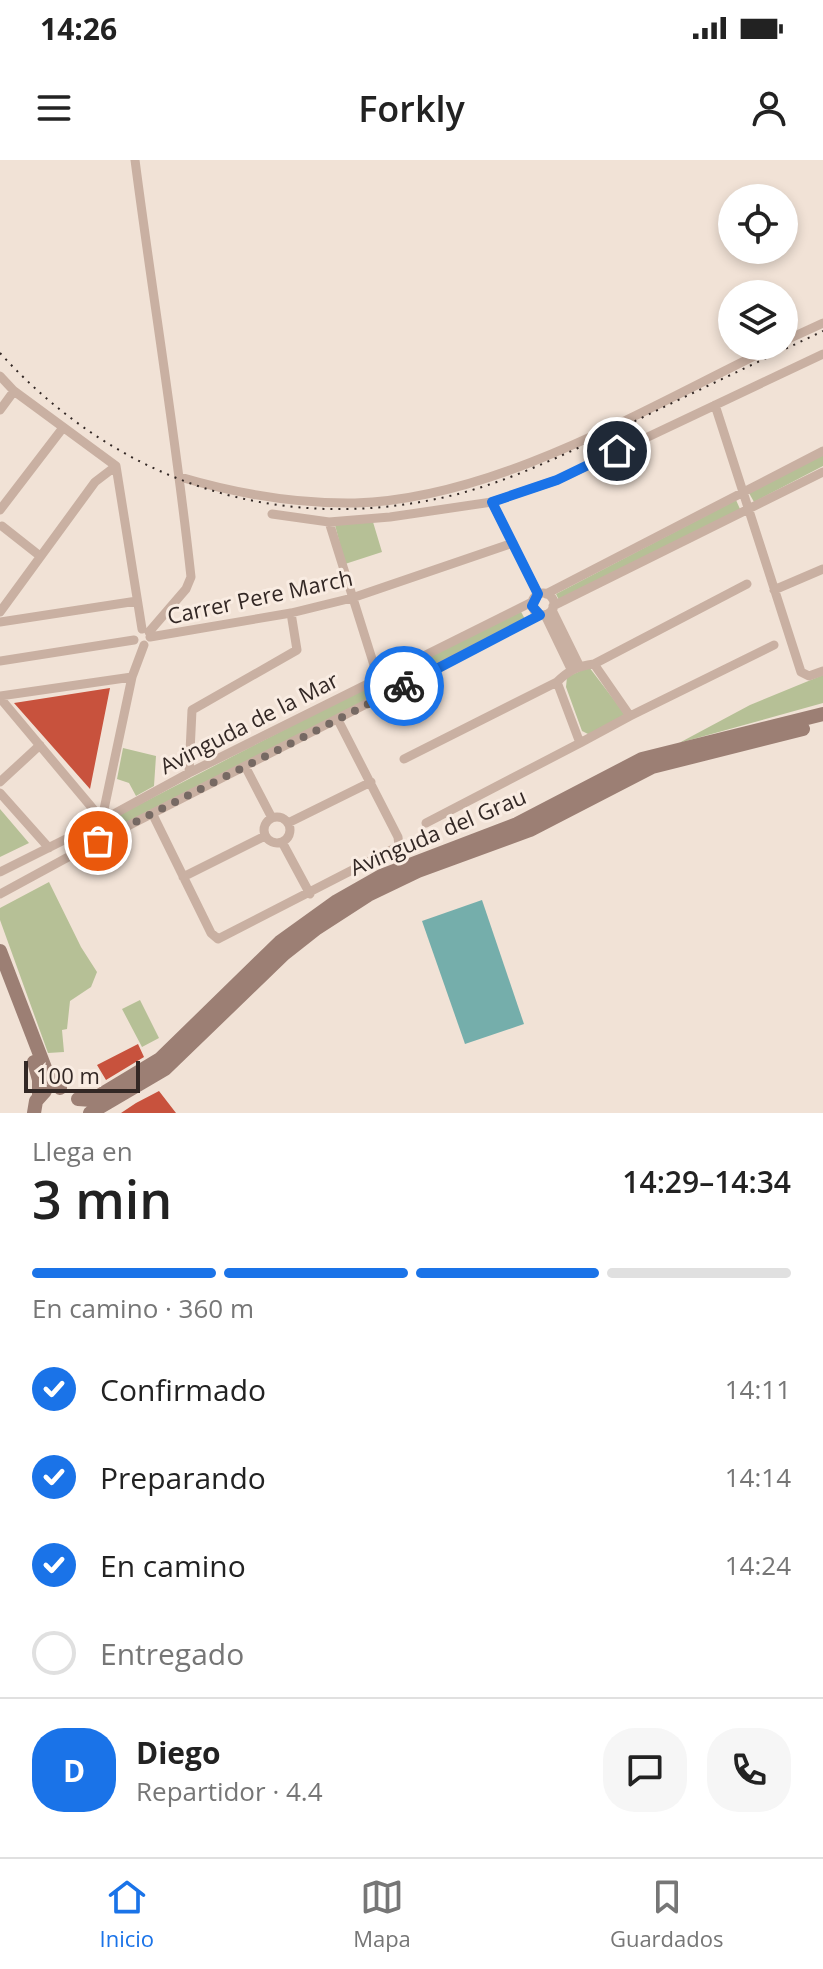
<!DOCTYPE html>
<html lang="es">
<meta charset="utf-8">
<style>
:root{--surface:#fff;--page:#f6f6f6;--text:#222;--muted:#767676;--line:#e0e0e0;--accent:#1a73e8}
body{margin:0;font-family:"Open Sans",sans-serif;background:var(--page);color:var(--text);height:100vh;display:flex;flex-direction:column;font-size:30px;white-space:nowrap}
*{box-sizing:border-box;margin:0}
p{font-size:26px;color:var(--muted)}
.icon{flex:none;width:44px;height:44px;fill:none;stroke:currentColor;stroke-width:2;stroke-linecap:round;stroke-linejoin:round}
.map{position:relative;height:953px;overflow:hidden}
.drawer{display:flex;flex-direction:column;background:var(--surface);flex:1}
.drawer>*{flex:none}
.controls{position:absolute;left:718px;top:24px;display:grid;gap:16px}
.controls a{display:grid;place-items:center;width:80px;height:80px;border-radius:50%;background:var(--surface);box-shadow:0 4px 12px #0003;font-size:40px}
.scale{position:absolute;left:24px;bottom:20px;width:116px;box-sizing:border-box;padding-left:8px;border:4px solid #332825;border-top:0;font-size:22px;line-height:28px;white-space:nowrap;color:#332825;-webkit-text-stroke:6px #f9ece2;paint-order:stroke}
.pin{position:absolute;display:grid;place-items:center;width:68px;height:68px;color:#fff;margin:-34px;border:4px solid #fff;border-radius:50%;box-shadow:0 2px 8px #0007}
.courier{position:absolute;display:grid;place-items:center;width:80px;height:80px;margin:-40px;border:6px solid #1a73e8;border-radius:50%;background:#fff;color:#222;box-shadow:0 2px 10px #0007}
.head em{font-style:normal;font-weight:600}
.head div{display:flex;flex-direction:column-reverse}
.head{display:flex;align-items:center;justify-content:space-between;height:136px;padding:0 32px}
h1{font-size:52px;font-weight:600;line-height:60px}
.bar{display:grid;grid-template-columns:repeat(4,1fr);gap:12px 8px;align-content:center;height:96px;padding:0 32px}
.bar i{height:10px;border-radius:6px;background:var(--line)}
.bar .selected{background:var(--accent)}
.bar p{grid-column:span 4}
.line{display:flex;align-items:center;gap:20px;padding:0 32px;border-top:2px solid var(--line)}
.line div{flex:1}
.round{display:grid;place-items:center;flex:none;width:84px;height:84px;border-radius:32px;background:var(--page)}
ol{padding:0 32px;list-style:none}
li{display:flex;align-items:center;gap:24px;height:88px}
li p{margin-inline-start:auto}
li .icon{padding:8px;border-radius:50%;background:var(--accent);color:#fff;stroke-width:4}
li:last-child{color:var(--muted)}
li i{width:44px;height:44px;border:4px solid var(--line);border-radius:50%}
.status{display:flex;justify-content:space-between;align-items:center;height:56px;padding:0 40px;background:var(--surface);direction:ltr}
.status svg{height:22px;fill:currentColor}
header{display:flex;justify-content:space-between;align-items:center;height:104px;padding:0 32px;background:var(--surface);font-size:36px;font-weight:600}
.menu{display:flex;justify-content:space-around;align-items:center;height:112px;border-top:2px solid var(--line);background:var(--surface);font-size:22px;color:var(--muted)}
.menu a{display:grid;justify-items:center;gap:4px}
.menu .selected{color:var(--accent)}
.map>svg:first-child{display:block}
.green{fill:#b6c096}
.water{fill:#75aeab}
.building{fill:#c8523d}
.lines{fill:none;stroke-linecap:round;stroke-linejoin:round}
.street{stroke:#c9b0a2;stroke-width:9}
.secondary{stroke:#9c7f74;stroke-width:14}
.rail{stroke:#332825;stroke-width:2;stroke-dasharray:2 6;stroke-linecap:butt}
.done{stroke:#766963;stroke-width:8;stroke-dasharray:0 14.4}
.route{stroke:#1a73e8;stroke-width:10}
.labels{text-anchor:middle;stroke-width:6;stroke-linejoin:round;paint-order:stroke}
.street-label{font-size:22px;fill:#332825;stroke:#f9ece2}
</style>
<div class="status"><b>14:26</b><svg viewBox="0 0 49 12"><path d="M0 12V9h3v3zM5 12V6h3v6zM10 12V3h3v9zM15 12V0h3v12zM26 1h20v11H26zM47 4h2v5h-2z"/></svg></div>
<header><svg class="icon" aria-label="menu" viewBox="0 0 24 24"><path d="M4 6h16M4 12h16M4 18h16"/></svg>Forkly<svg class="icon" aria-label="person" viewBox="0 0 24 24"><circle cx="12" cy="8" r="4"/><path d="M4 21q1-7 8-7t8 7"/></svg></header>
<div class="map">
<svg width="823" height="953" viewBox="0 0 823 953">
<rect width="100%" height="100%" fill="#f1e2d6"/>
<path class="green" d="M823,295V306L754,342L749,333Z
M736,340L740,349L559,440L556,434Z
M373,362L382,392L345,404L335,365Z
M520,450L525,459L384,531L382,520Z
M589,507L624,553V557L590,575L582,571L566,527L567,517Z
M823,515V543L679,583L750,545Z
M371,525L377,531L376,535L125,663L119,655Z
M123,588L156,596L154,626L136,636L129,623L117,619Z
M0,649L29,683L0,697Z
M49,722L81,787L97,812L91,827L70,841L67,869L62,870L64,892L48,893L0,760V748Z
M140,840L159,878L142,887L122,849Z"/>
<path class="water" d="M482,740L524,864L465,884L422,761Z"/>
<path class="building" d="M110,528L90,629L14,543Z
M138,884L144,897L106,920L97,905Z
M159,931L176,953H121L136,943Z"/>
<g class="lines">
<path class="street" d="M135,0C153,139 176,277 191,417L186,429L149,472
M784,181L823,163
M0,216L14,231L116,306
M715,245L801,512L809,516L823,511
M0,250L14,231
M116,306L142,469
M180,317C238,334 294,344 355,343C497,339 648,247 775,186
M492,342L538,434
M0,350L62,269
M272,354L329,362L390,357L492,342L557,320L823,194
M329,362L384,537
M2,366L40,396
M774,430L823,409
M532 444a11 11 0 1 1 22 0a11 11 0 1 1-22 0Z
M546,434L823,291
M553,446L823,312
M552,450L579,505
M0,452L95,322L116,306
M545,455L571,509
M0,462L137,441
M150,477L291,453L352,438L513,383
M0,501L134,480
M594,504L630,556L580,583L557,522C569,510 578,506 594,504L747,424
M0,536L132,517
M0,538L99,656
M630,556L774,485
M404,599L557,522
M246,608L272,658
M189,613L192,550L297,490L291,453
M0,622L40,585
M0,633L49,688
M94 665a12 12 0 1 1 24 0a12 12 0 1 1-24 0Z
M103,654L132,517L144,485
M112,655L189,613L532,442
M153,655L211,773L218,779L399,686L398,677L338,560
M264 670a13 13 0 1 1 26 0a13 13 0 1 1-26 0Z
M288,663L371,622
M426,663L580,583
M116,672L540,455
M282,682L310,734
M0,712L94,665
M183,717L265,676
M0,734L105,677"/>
<path class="secondary" d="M0,791L47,913L60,928
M34,902L39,920V936
M78,939L92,940L160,899L280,782L337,741L381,716L517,664L642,599L823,554
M34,953L36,941L45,931
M90,953L165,909L284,794L317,768L368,735L418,711L530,670L652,607L803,569"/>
<path class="rail" d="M0,193C119,324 281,377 454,335C514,320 571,291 627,265C692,233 758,202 823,171"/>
</g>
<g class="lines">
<path class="done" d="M98,681L404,526"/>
<path class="route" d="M404,526L540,455L532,446L538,434L492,342L557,320L617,291"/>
</g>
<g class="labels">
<g class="street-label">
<text transform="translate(260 437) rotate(-12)" y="8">Carrer Pere March</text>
<text transform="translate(249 563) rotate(-27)" y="8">Avinguda de la Mar</text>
<text transform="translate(438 672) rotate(-23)" y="8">Avinguda del Grau</text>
</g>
</g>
</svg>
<div class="controls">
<a><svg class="icon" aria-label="locate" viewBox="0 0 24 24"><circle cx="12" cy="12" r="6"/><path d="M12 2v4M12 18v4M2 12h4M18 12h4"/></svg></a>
<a><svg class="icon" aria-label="layers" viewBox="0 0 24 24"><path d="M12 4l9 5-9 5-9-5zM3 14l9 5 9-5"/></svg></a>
</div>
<div class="scale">100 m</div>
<div class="pin" style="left:98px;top:681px;background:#ea580c"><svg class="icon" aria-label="bag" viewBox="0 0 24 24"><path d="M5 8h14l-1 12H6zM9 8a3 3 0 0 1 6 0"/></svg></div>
<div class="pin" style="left:617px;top:291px;background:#1f2937"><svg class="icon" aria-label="home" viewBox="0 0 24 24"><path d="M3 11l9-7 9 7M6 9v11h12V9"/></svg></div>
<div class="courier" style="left:404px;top:526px"><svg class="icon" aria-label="bike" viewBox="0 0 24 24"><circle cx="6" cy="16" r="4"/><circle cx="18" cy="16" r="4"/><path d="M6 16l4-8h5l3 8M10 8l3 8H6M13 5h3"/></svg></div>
</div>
<section class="drawer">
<div class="head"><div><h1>3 min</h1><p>Llega en</p></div><em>14:29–14:34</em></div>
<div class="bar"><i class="selected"></i><i class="selected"></i><i class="selected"></i><i></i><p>En camino · 360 m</p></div>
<ol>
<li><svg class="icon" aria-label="check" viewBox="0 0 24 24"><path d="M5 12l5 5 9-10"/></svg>Confirmado<p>14:11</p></li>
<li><svg class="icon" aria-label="check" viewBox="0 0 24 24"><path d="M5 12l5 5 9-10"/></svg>Preparando<p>14:14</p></li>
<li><svg class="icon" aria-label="check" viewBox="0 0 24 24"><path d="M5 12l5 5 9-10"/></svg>En camino<p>14:24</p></li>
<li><i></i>Entregado</li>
</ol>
<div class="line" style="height:144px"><b class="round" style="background:var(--accent);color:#fff">D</b><div><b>Diego</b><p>Repartidor · 4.4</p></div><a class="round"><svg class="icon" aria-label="chat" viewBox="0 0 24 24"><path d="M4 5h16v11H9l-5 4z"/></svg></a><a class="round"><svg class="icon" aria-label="phone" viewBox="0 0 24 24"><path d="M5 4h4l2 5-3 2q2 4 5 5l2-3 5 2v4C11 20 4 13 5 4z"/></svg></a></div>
</section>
<nav class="menu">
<a class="selected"><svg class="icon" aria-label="home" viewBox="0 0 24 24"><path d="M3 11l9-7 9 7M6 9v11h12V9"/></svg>Inicio</a>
<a><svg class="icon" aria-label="map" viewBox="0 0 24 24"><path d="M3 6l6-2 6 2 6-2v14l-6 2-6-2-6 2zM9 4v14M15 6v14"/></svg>Mapa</a>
<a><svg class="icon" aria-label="saved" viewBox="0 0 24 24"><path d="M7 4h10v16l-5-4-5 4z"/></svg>Guardados</a>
</nav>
